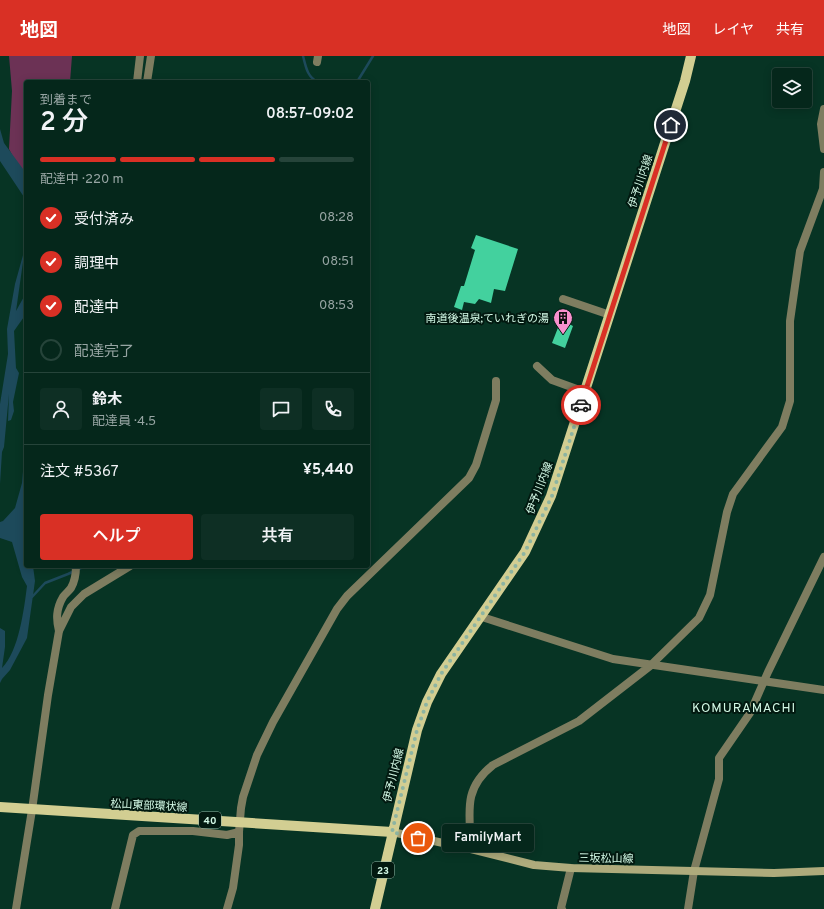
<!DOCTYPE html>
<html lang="ja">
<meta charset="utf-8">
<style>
:root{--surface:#05271b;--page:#0e2f24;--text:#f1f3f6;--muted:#97a5a3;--line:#26443a;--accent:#d93025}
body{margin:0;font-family:Overpass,"Noto Sans JP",sans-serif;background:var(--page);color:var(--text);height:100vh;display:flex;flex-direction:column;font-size:15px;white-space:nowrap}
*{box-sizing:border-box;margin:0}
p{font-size:13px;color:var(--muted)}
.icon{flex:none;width:22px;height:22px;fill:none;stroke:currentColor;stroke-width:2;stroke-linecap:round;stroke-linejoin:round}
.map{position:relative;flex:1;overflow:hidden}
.sheet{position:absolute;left:24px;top:24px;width:346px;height:488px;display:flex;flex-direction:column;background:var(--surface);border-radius:4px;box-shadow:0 2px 10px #0003,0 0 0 1px var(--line)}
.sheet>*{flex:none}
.buttons{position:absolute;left:772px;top:12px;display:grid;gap:8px}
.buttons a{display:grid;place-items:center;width:40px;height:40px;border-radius:4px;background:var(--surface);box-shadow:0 2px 10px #0003,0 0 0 1px var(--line);font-size:20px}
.pin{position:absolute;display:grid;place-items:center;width:34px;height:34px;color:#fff;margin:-17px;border:2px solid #fff;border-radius:50%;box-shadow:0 1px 4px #0007}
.courier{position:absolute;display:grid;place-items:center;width:40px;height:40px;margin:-20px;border:3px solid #d93025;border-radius:50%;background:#fff;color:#222;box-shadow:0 1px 5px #0007}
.bubble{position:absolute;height:28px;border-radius:4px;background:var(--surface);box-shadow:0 2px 10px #0003,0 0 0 1px var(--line);font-size:13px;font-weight:600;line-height:28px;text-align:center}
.head em{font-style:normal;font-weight:600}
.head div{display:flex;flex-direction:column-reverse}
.head{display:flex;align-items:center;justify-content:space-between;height:68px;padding:0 16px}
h1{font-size:26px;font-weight:600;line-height:30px}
.bar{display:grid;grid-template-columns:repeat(4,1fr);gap:6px 4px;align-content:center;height:48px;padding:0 16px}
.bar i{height:5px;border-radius:3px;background:var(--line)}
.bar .selected{background:var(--accent)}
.bar p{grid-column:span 4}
.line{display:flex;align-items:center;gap:10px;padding:0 16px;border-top:1px solid var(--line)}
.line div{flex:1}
.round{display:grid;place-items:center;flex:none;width:42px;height:42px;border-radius:4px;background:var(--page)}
ol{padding:0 16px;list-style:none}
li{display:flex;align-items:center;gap:12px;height:44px}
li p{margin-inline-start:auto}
li .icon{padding:4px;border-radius:50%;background:var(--accent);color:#fff;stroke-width:4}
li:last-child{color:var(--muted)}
li i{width:22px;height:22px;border:2px solid var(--line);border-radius:50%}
.button{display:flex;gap:8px;margin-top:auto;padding:8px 16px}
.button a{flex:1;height:46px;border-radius:4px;background:var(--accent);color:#fff;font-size:16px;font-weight:600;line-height:46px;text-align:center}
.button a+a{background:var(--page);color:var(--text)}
header{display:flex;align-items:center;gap:24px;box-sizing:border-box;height:56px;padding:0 20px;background:var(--accent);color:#fff}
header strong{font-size:19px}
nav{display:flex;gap:22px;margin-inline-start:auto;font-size:14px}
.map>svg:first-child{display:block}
.green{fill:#6c3255}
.water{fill:#1d4a5b}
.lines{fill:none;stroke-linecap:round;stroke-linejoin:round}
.stream{stroke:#1d4a5b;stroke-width:2.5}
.building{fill:#43d19e}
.minor{stroke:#7e7d60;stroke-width:8}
.secondary{stroke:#aeab7c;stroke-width:8}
.primary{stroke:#d2ce92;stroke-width:10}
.done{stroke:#8cb4a2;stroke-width:4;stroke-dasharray:0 7.2}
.route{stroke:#d93025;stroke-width:5}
.labels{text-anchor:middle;stroke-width:4;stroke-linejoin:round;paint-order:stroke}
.shield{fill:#021910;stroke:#94b6a6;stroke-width:1}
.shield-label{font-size:10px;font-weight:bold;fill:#d3f9e6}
.street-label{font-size:11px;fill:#d3f9e6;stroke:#021910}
.poi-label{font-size:11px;fill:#d3f9e6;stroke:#021910;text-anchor:end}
.quarter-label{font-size:13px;letter-spacing:1px;fill:#d3f9e6;stroke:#021910}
</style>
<header>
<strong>地図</strong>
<nav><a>地図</a><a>レイヤ</a><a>共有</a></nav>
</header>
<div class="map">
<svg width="824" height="853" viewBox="0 0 824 853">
<rect width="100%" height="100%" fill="#073424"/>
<path class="green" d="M9,0H72L70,26H26V126L9,93L12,35Z"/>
<path class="water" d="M0,73L4,87L26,117V144L0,105Z
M25,192L16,255L26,237V258L14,275L16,312L19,317L13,346L14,355L11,364L8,365L9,338L4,391L2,396L0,428V348L8,298L7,273L15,228Z
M26,380V510H33L35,525L27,582L10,614L2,623L0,627V572L5,575V591L2,612C19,595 24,553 27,530L22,521L12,486L0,482V466L3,465L15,452L22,427Z"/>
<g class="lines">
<path class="stream" d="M303,0C306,11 307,21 318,26
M357,26L373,0
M32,541L45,527L68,518L85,510"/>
</g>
<path class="building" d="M476,179L518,193L505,235L494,233L491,247L479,243L475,248L464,246L462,254L454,251L461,230H464L475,194L471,192Z
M561,264L573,270L565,292L552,287Z"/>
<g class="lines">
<path class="minor" d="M317,6L318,0
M137,26L140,0
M147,26L151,0
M824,53L821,68L824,93
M563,243L610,259
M537,310L552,324L585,336
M482,561L613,603L824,634
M59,575C56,563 56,553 63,541C65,538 69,535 71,532C75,525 76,518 76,510
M471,793C470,758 462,733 493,709L579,665L650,610L699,562L710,539L727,456L733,438L782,371L790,345V265L800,195L823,133L824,116
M16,853L32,754L48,639L59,575L71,551L84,538L130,510
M115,853L133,779L139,775H193L227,779L239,776
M227,853L233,832L239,789V776L241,752L243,741L257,699L273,666L337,553L347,540L469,422L476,409L496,344V325
M562,853L561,852L571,812
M688,853L694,815L719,723V702L750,657L768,616L824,501"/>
<path class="secondary" d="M392,776L471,793L534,809L571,812L774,817L824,815"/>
<path class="primary" d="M0,751L392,776
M375,853L417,674L427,646L441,618L525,496L551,440L685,25L691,0"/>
</g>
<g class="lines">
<path class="done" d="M418,782L392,776L417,674L427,646L441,618L525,496L552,440L581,349"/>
<path class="route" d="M581,349L671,69"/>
</g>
<defs>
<symbol id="building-pin" viewBox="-11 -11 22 30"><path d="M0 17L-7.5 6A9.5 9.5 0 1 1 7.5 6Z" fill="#f890cd" stroke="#021910"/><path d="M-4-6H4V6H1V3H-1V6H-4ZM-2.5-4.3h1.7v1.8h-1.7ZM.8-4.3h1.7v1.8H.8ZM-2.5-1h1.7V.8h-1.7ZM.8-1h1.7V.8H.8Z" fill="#111"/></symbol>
</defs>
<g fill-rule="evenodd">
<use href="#building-pin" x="552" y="251" width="22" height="30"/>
</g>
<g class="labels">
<g class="shield">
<rect x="199" y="756" width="22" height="16" rx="3"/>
<rect x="372" y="806" width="22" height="16" rx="3"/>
</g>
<g class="shield-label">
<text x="210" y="768">40</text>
<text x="383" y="818">23</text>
</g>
<g class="street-label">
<text transform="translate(640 125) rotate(-72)" y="4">伊予川内線</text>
<text transform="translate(539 432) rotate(-69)" y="4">伊予川内線</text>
<text transform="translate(393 719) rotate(-76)" y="4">伊予川内線</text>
<text transform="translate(149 749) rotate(3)" y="4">松山東部環状線</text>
<text transform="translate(606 802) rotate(1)" y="4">三坂松山線</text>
</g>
<g class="poi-label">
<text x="549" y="266">南道後温泉;ていれぎの湯</text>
</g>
<g class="quarter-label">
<text x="744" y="656">KOMURAMACHI</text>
</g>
</g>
</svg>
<div class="buttons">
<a><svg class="icon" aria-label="layers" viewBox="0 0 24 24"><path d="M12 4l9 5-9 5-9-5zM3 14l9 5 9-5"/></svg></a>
</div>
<div class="pin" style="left:418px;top:782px;background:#ea580c"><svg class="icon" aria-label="bag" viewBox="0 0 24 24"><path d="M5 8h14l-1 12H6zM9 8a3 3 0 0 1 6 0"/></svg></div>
<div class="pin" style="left:671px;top:69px;background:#1f2937"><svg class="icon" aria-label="home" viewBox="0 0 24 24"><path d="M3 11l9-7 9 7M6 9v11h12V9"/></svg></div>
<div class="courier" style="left:581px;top:349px"><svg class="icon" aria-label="car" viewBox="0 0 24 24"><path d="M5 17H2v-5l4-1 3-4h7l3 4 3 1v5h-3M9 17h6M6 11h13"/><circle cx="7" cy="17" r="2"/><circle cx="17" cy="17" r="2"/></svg></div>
<div class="bubble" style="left:442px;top:768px;width:92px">FamilyMart</div>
<section class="sheet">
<div class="head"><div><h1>2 分</h1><p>到着まで</p></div><em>08:57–09:02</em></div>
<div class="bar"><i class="selected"></i><i class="selected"></i><i class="selected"></i><i></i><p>配達中 · 220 m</p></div>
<ol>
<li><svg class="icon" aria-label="check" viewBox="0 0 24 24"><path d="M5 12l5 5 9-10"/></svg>受付済み<p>08:28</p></li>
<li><svg class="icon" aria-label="check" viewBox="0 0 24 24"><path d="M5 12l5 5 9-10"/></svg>調理中<p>08:51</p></li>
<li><svg class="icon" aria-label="check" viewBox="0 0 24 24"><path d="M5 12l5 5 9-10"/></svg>配達中<p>08:53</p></li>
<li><i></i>配達完了</li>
</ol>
<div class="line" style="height:72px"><a class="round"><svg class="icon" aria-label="person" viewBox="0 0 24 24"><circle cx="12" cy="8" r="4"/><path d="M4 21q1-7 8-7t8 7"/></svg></a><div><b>鈴木</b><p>配達員 · 4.5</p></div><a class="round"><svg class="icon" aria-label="chat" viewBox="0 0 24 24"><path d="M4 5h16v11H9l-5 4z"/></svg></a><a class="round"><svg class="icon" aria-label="phone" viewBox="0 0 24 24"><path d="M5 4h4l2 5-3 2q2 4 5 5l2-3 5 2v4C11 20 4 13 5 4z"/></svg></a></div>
<div class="line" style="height:52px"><div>注文 #5367</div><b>¥5,440</b></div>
<div class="button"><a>ヘルプ</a><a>共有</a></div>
</section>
</div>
